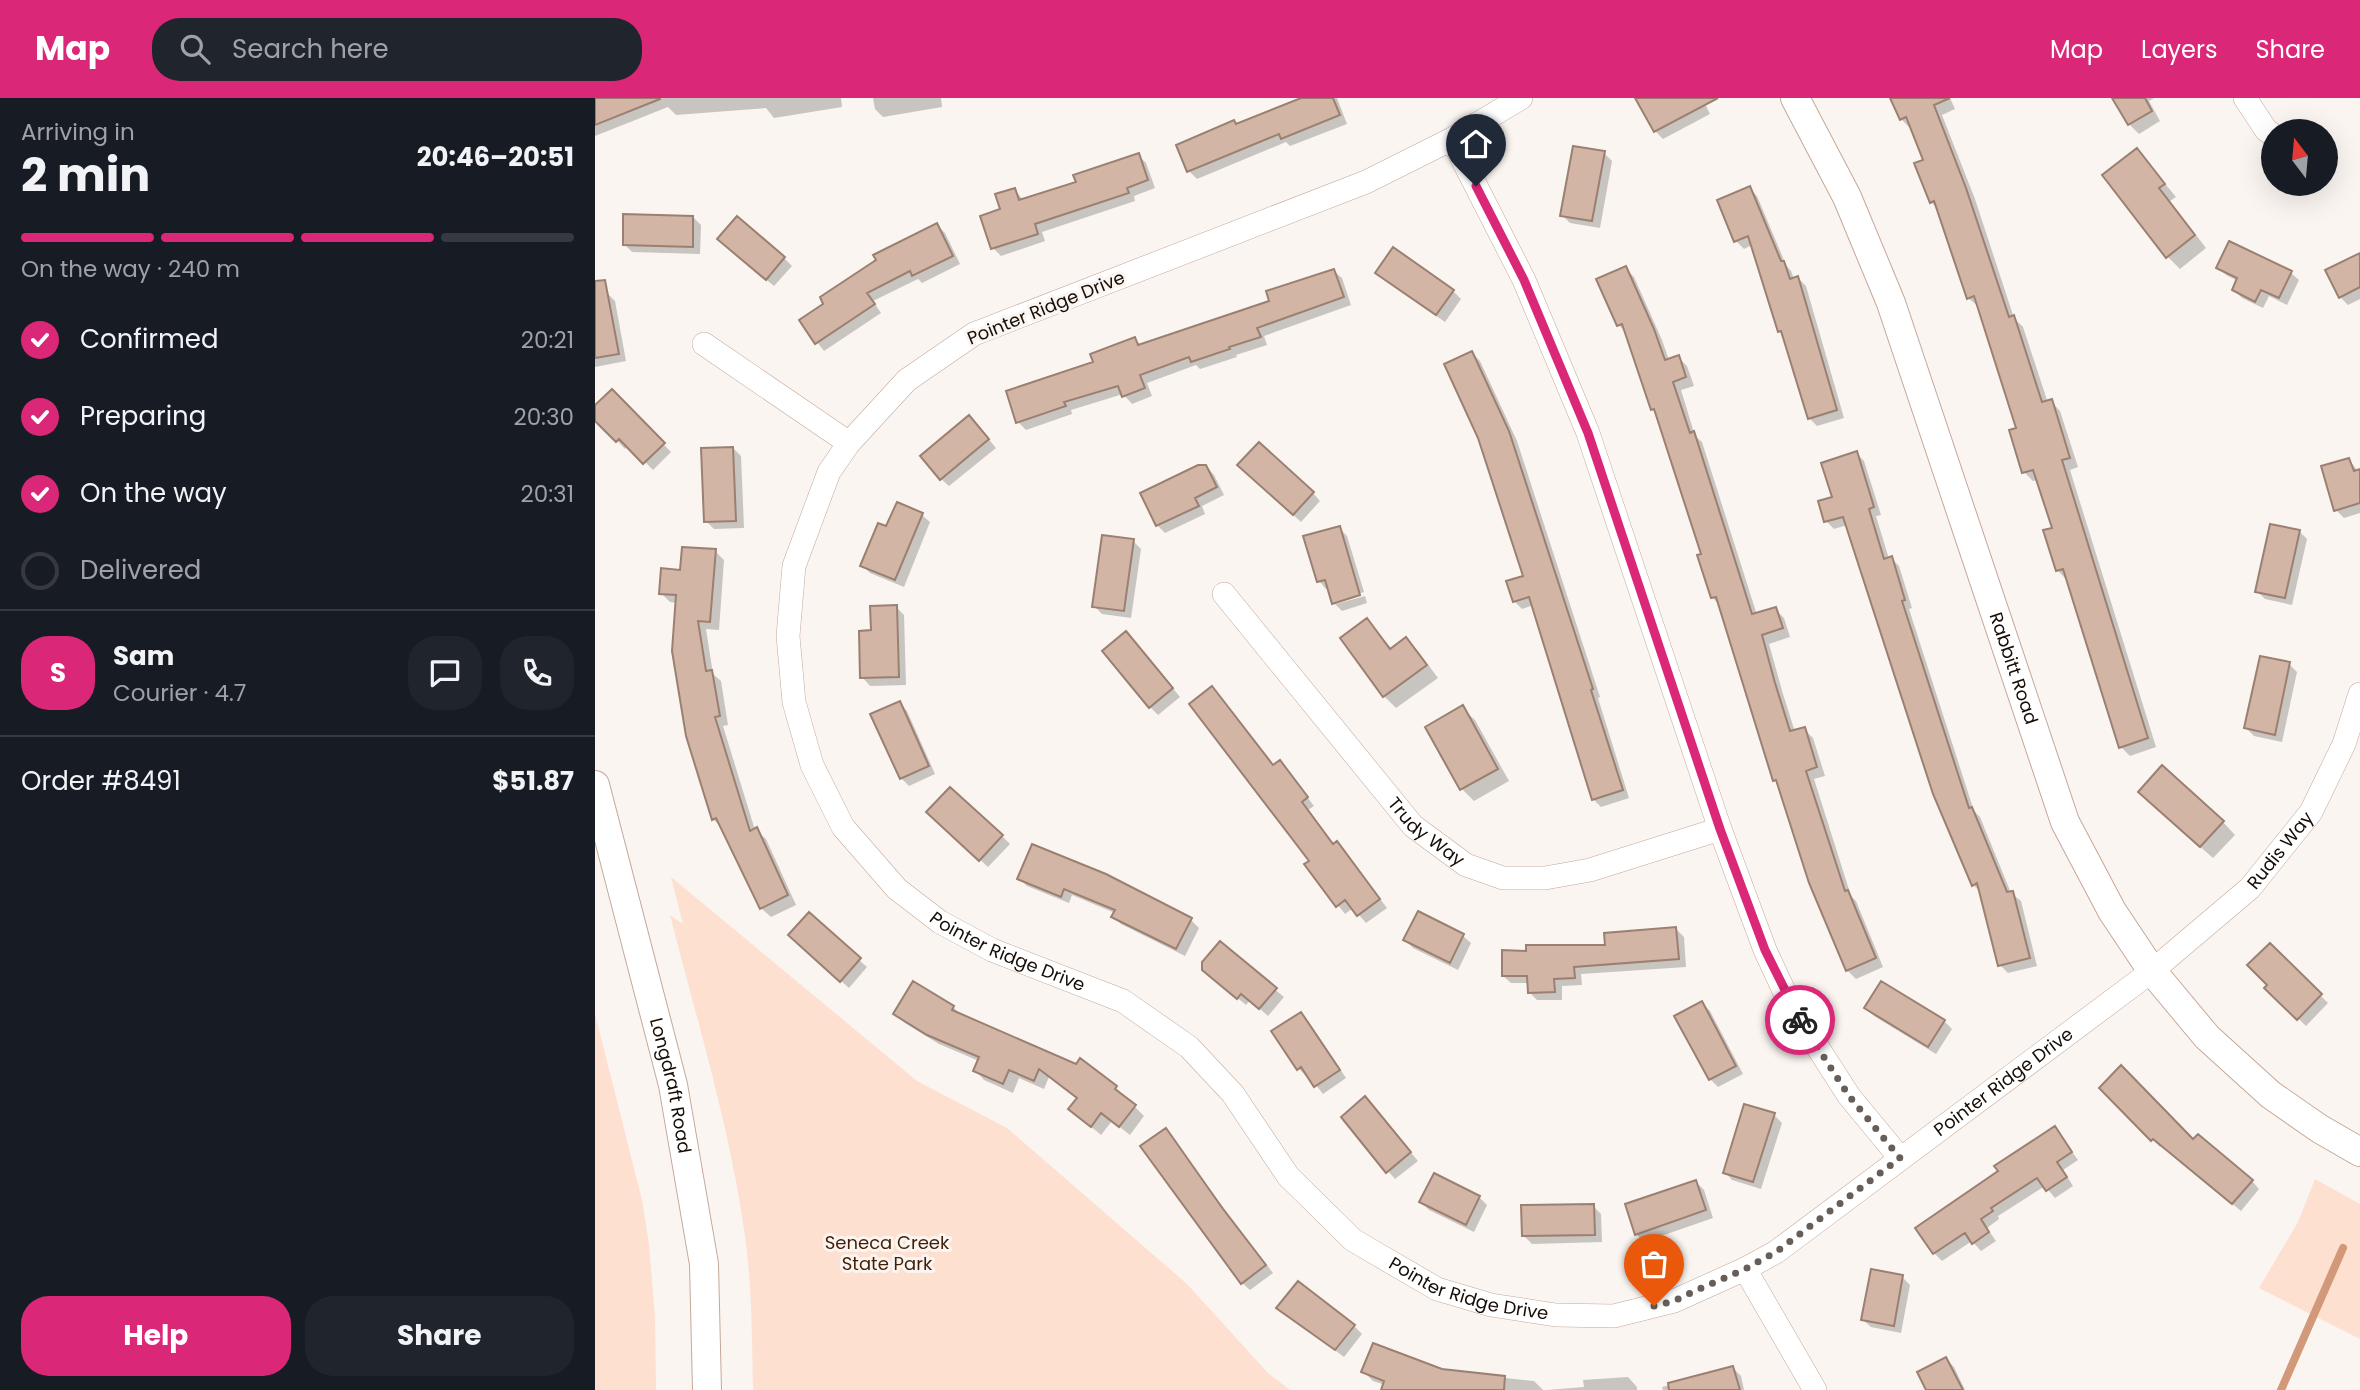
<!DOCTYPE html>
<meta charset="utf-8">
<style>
:root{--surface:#171b24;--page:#20242c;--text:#f1f3f6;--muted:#9ea1a6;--line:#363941;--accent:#db2777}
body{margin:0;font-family:Poppins,sans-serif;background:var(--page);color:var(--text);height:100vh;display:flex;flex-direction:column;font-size:26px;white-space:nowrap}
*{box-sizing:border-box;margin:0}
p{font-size:23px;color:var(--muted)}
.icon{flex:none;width:38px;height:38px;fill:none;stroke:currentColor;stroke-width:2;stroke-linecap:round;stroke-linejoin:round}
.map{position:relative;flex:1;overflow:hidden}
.drawer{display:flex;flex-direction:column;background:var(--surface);width:595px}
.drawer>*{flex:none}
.needle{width:46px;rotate:344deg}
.controls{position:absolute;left:1666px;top:21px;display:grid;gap:14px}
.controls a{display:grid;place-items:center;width:77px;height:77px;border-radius:50%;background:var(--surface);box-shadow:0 7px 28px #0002;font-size:35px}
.pin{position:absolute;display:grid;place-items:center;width:60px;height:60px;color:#fff;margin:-72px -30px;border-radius:50% 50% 50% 0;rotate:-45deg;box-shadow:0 0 7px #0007}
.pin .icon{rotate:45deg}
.courier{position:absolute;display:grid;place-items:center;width:70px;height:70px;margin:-35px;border:5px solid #db2777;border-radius:50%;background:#fff;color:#222;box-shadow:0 2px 9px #0007}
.overview em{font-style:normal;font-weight:700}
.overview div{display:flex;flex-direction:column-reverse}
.overview{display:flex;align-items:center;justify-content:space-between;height:119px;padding:0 21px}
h1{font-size:46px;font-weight:700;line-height:52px}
.bar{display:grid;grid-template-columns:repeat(4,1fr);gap:10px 7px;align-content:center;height:84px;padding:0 21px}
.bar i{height:9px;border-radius:5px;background:var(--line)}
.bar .on{background:var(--accent)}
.bar p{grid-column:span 4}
.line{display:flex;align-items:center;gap:18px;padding:0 21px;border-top:2px solid var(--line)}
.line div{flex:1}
.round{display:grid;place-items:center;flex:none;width:74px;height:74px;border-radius:28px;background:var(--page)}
ol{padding:0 21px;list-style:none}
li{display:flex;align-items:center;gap:21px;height:77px}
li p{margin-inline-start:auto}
li .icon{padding:7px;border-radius:50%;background:var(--accent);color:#fff;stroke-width:4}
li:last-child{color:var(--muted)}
li i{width:38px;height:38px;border:4px solid var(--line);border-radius:50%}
.primary-button{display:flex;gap:14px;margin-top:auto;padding:14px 21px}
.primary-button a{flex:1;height:80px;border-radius:28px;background:var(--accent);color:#fff;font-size:28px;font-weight:700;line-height:80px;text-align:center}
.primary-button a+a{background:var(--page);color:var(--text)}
header{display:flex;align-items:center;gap:42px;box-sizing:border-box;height:98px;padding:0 35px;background:var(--accent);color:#fff}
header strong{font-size:33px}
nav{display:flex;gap:38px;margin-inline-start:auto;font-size:24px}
.search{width:490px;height:63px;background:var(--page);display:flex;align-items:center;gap:18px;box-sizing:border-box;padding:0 24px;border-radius:28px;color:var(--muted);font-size:26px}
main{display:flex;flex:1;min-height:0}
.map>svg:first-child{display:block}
.green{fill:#fde0d0}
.shadow{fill:#0003}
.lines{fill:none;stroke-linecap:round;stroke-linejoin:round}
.stream{stroke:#d1997a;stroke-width:8}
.building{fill:#d2b5a5;stroke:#9b8071;stroke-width:2}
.minor-casing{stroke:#c5a898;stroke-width:24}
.tertiary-casing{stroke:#c5a898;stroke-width:30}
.minor{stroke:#fff;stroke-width:23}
.tertiary{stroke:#fff;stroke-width:28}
.done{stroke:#675e59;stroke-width:7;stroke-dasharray:0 12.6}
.route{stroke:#db2777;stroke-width:9}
.labels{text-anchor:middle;stroke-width:6;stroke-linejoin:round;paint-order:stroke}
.street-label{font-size:18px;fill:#170d07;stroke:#fbf5f1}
.park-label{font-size:18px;fill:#421e06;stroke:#fbf5f1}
</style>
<header>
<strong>Map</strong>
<div class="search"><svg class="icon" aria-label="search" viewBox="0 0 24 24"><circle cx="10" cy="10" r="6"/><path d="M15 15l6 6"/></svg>Search here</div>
<nav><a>Map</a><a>Layers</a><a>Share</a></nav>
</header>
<main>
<section class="drawer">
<div class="overview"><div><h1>2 min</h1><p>Arriving in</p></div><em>20:46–20:51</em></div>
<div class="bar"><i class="on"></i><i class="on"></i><i class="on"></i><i></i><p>On the way · 240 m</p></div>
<ol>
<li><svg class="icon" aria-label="check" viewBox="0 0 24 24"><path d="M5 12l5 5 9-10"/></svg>Confirmed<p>20:21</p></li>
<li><svg class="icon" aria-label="check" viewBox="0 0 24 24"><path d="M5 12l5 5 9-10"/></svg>Preparing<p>20:30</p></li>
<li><svg class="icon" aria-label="check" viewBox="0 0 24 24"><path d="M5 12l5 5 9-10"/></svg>On the way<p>20:31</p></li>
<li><i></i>Delivered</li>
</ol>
<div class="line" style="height:126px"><b class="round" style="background:var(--accent);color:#fff">S</b><div><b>Sam</b><p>Courier · 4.7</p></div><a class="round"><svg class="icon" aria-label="chat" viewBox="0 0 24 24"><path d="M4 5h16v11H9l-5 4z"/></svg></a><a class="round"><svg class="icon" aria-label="phone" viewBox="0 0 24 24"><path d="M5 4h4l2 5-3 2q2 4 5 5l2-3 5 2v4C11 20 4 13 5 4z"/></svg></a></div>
<div class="line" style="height:91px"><div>Order #8491</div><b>$51.87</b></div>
<div class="primary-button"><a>Help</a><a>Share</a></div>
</section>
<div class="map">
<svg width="1765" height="1292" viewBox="0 0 1765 1292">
<rect width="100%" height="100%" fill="#fbf5f1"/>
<path class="green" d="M76,779L322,983L412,1030L592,1186L673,1275L695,1292H158C157,1240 157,1189 150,1138C135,1029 102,923 75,817L88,826Z
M0,916L47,1102L54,1146L60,1219L61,1292H0Z
M1720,1081L1765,1106V1241L1664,1190L1703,1124Z"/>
<path class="shadow" d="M0,0H246L247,9L179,20L171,10L81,17L73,9L0,38Z
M278,0H346L347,9L288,19L280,11Z
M710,0H742L752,26L695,48L691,44L602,81L594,73L583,48Z
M1053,0H1107L1115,16L1068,41L1060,33Z
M1297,0H1355L1360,11L1347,17L1380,101L1419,220L1428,229L1453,305L1456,303L1465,313L1483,369L1475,372L1561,649L1535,658L1526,649L1472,482L1463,473L1450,433L1459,431L1443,382L1438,383L1429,374L1423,331L1384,209L1373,200L1343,111L1336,104L1330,63L1317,30L1316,31L1306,21Z
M1519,0H1559L1554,3L1565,23L1544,36L1534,26Z
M1542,52L1581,99L1575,103L1611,150L1585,171L1573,159Z
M1009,55L1017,63L1005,130L975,125L967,117Z
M543,57L551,65L560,90L539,98L540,103L447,134L450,143L406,158L398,150L420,92L429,103L483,85Z
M1154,90L1162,98L1191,167L1196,173L1199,181L1203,180L1211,188L1249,320L1222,328L1214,320L1157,147L1149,151L1141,143Z
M98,119L106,127L105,156L37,154L29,146Z
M342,127L350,135L365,166L327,185L323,181L278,203L286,215L229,253L206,223Z
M132,149L189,160L197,168L179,188Z
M1765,157V201L1753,207L1745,199L1732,173Z
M1623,169L1696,175L1704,182L1692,207L1674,198L1668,210L1647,200L1639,192L1643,183L1631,177Z
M1030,170L1039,179L1067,242L1074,262L1083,259L1092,268L1099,288L1086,292L1100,338L1107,344L1162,517L1180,511L1189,520L1195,539L1174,546L1188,596L1200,634L1209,631L1218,640L1230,678L1219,681L1256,798L1261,803L1288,869L1261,881L1252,872L1184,686L1180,682L1125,508L1117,499L1108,457L1062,315L1057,311L1032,236L1024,227Z
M739,173L747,180L756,207L669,238L672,247L641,257L642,259L605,271L601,267L552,285L557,298L537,306L528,296L476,312L477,316L431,332L423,324L500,265L540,241L547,248L676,204Z
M782,174L858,193L866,201L850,224L790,182Z
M12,195L20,203L31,263L0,269V197Z
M877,255L885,263L922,343L1005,599L1003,600L1034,700L1006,709L998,701L939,507L927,511L919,503L930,479Z
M17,293L76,354L58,372L33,347L30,351L0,320V310Z
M382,327L401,350L354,388L346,381Z
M138,350L146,358L149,430L119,431L111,423Z
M1261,355L1269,363L1286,417L1281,418L1294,461L1296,460L1304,468L1317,510L1314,511L1379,713L1385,719L1416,795L1426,803L1442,868L1413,875L1405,867L1387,795L1378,787L1252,427L1239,431L1231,423Z
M1754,362L1763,373H1765V415L1749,420L1741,412Z
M611,368L619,377L629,397L607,408L610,416L570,435L562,427Z
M653,375L718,395L725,403L706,424Z
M327,417L335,424L309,489L275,475L267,467L292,430Z
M744,430L752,438L769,494L741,502V506L770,498L772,505L747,513L739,505L735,490L731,491L724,483Z
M1704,433L1712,441L1697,507L1670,501L1662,493Z
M538,443L546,451L536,520L507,516L499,508Z
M120,453L129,462L124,532L111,531L118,576L126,583L133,627L128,628L160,732L171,741L201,807L176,819L166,810L127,730L118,721L82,505L75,504L66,495L87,474Z
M301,509L309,517L311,587L275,588L267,579L278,534Z
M772,522L797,551L811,541L823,553L843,580L801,610L789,598Z
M539,543L585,599L563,617L555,609Z
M1694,566L1702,574L1687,644L1659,638L1651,630Z
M617,590L679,668L692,672L719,708L713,712L739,747L741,745L749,753L792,810L771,825L758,810L750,816L712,767L716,763Z
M304,605L312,613L340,676L314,688L306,680Z
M867,610L880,622L914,683L879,703L867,691Z
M1557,706L1628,724L1640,737L1618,760Z
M342,722L407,738L415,746L393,769Z
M510,778L596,822L604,830L590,858L526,826L518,818L520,815L477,797L474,805L432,788L424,780Z
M824,815L868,838L876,845L863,872L818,850L810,842Z
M1081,831L1089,839L1091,869L986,876L987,887L967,888V902H942L934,894V885H916L908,878Z
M204,845L264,862L272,869L254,890Z
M625,846L689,899L673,918L655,902L651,907L618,880Z
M1675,847L1733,905L1711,928L1672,890Z
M1107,905L1115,913L1148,976L1123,989L1115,981L1082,918Z
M358,909L367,918L481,968L485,963L521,990L549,1018L535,1037L517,1023L506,1037L475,1011L483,1001L454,979L449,991L424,980L418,995L389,982L380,972L384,963L344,946L310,925L300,915Z
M1271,910L1349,923L1357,931L1341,956L1279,918Z
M706,916L714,924L751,980L728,996L713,977L711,978L703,970Z
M1506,990L1599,1043L1657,1083L1664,1091L1646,1113L1567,1048L1565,1049Z
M778,1009L823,1063L800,1081L793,1073Z
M1179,1017L1187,1025L1166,1091L1137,1082L1130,1074Z
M1460,1030L1483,1062L1468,1072L1478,1088L1460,1100L1450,1088L1403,1118L1404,1121L1392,1130L1401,1143L1386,1153L1377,1143L1347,1163L1339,1155L1405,1074Z
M570,1032L678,1175L655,1192L647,1185Z
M1101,1084L1109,1092L1118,1120L1049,1144L1041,1136Z
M884,1099L892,1107L879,1134L834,1112L826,1104Z
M998,1108L1006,1116L1007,1144L937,1146L929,1138Z
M1307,1179L1315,1187L1306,1235L1276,1229L1268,1222Z
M683,1210L759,1228L767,1236L749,1259Z
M1351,1261L1359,1269L1370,1292H1333Z
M1138,1270L1146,1278L1149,1292H1068L1067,1289Z
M768,1273H847L939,1283L948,1292H788L790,1287L778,1283Z
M1033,1279L1042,1289V1292H952L989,1289L988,1282Z"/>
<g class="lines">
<path class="stream" d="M1686,1292L1748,1150"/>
</g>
<path class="building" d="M0,0H65V1L0,27Z
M706,0H738L745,17L686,41L684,36L592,74L581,47L639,22L641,26Z
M1040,0H1123L1059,34Z
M1295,0H1355L1339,7L1371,90L1414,219L1419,217L1447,304L1457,301L1475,360L1467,362L1553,640L1524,650L1468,471L1461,473L1448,432L1457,430L1438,372L1427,375L1414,332L1421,330L1379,198L1372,201L1339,103L1335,105L1319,65L1328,62L1311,19L1305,22Z
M1517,0H1550L1557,13L1533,27Z
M978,48L1010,53L997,123L965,118Z
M1542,50L1570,86L1564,90L1600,137L1571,160L1507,77Z
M544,55L553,82L532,90L534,95L440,126L443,136L396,151L385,118L405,111L400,96L420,90L424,102L481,84L478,77Z
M1155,88L1186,163H1189L1195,181L1203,178L1242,312L1213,321L1186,233L1183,234L1153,138L1139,144L1122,102Z
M28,116L98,118V149L28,147Z
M142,118L190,159L171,182L122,141Z
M342,125L358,158L317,178L315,173L272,195L280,206L220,246L204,222L228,206L225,199L281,162L278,157Z
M1634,143L1697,173L1684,200L1666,192L1660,204L1637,192L1642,180L1621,170Z
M798,149L859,192L841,217L780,175Z
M1765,155V189L1744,200L1730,172Z
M1031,168L1059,231L1070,262L1084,257L1091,279L1078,284L1095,335L1099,333L1157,516L1181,509L1188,530L1167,537L1180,585L1195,633L1210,629L1222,669L1211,673L1250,793L1253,792L1281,860L1251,873L1214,785L1181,682L1178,683L1121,499L1116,500L1102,457L1106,456L1059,311L1056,312L1027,226L1022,228L1001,181Z
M739,171L749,199L662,230L666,239L634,249L635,251L596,264L594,259L545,277L550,290L527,299L523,288L469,304L471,308L421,325L411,293L498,264L495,256L540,239L543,247L674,203L671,193Z
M10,182L24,256L0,260V183Z
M877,253L914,333L998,591L996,592L1028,692L997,702L934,499L918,504L911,483L928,478L883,340L849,266Z
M17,291L70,345L48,366L24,341L21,344L0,323V307Z
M374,317L394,341L345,382L325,358Z
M664,344L719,394L698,417L642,367Z
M138,349L141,423L109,424L106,350Z
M1262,353L1279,409L1274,411L1289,461L1297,458L1310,502L1307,503L1374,710L1377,709L1412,794L1418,793L1435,860L1403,868L1382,785L1377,788L1338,696L1248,419L1229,424L1223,403L1237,399L1226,365Z
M1754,360L1759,373L1765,371V405L1739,413L1726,368Z
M603,367H611L622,389L600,400L604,408L561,428L545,395Z
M302,404L328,415L300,482L265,468L283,425L291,428Z
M1675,426L1705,432L1690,500L1660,494Z
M745,428L765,497L737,506L730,482L722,484L708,438Z
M507,437L539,441L529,513L497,509Z
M87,449L121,451L115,524L103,523L111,573L117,572L125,618L120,619L155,733L162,729L193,797L165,811L121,720L117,722L91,638L77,553L81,497L64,496L66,470L85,472Z
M302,507L304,579L265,580L264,533L276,532L275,508Z
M772,520L795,551L811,539L832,567L788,599L745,540Z
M531,533L578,590L554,610L507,553Z
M1665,558L1695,564L1680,637L1649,630Z
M617,588L678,667L685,662L713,699L707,704L738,746L742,743L785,801L762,818L750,802L741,809L709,766L714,763L594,606Z
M305,603L334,668L305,681L275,616Z
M868,607L903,671L865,692L830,629Z
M1567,667L1629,723L1605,749L1543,694Z
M355,689L408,737L384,763L331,714Z
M437,746L511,776L597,820L581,851L516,819L520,812L469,791L466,799L422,781Z
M823,813L869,836L855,865L808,842Z
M214,814L266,860L245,884L193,837Z
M1081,829L1084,861L979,869L980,880L959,881L960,894L933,895L932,878H907V852L931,853V847H1010L1009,835Z
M625,843L682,890L664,911L646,896L642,901L607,872V864Z
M1675,845L1727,896L1702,922L1669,890L1672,887L1652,867Z
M318,883L359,908L357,912L481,966L485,960L522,988L520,991L541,1007L524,1029L506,1015L496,1029L473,1011L482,1000L444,971L439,983L414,972L408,986L378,973L384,959L332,937L298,916Z
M1286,883L1350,922L1333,949L1269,910Z
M1107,903L1141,968L1114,982L1079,918Z
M706,914L745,972L719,989L706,969L702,972L676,933Z
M1526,967L1598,1041L1603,1036L1658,1082L1637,1106L1558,1041L1556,1043L1504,990Z
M770,998L816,1054L791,1075L746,1019Z
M1149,1006L1180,1015L1158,1084L1128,1075Z
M1460,1028L1477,1054L1462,1064L1472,1079L1451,1093L1442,1080L1396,1110L1398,1113L1386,1121L1394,1134L1377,1146L1370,1135L1338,1156L1320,1130L1403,1073L1399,1068Z
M571,1030L628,1111L671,1167L646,1186L545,1048Z
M839,1075L885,1098L871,1127L824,1104Z
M1101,1082L1111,1112L1040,1137L1030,1106Z
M999,1106L1000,1137L927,1138L926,1107Z
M1276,1171L1308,1177L1299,1228L1266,1222Z
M703,1183L760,1227L740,1252L681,1210Z
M778,1245L847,1271L910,1278L909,1292H786L789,1283L766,1274Z
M1351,1259L1368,1292H1331L1322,1274Z
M1138,1268L1145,1292H1074L1073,1285Z"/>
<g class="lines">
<defs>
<g id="minor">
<path id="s1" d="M926,0L857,41L771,84L379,236L312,282L254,345L234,374L199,468L193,538L199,604L217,667L248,729L302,791L345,824L397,852L528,903L594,949L638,996L693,1078L758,1142L842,1191L896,1207L961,1217L1019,1218L1079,1203L1150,1171L1181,1154L1557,873L1655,790L1716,714L1749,646L1765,596"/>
<path d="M1650,0L1671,32L1678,37"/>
<path d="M857,41L929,182L993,335L1125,731L1170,852L1196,908L1254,998L1305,1060"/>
<path d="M109,246L254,345"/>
<path id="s2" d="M629,496L818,728L871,767L908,780H950L995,772L1125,731"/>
<path d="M1150,1171L1220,1292"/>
</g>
<g id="tertiary">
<path id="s3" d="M1200,0L1252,99L1296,205L1470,724L1517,813L1557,873L1612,939L1676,997L1725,1031L1765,1054"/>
<path id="s4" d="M0,687L78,987L109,1166L112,1292"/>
</g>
</defs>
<use href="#minor" class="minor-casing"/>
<use href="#tertiary" class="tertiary-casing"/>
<use href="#minor" class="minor"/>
<use href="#tertiary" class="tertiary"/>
</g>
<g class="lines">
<path class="done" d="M1059,1208L1079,1203L1102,1192L1150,1171L1181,1154L1305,1060L1254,998L1205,922"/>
<path class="route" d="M881,88L929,182L993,335L1125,731L1170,852L1205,922"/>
</g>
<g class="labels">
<g class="street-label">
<text transform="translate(451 210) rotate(-22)" y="6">Pointer Ridge Drive</text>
<text dy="6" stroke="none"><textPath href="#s3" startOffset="612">Rabbitt Road</textPath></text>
<text dy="6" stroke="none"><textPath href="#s2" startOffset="313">Trudy Way</textPath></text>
<text dy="6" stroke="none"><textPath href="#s1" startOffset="2940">Rudis Way</textPath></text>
<text dy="6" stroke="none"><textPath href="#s1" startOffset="1381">Pointer Ridge Drive</textPath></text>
<text dy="6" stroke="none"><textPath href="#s1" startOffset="2578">Pointer Ridge Drive</textPath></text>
<text dy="6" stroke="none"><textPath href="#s4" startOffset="310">Longdraft Road</textPath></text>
<text dy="6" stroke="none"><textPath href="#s1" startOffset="1969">Pointer Ridge Drive</textPath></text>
</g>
<g class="park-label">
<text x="292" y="1151">Seneca Creek<tspan x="292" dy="21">State Park</tspan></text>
</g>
</g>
</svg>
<div class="controls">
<a><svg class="needle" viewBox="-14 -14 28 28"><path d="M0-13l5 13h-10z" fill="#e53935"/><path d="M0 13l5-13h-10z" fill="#9ea1a6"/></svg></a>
</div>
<div class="pin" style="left:1059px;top:1208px;background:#ea580c"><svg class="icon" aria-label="bag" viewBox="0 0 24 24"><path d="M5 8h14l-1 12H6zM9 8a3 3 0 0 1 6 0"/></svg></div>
<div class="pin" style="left:881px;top:88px;background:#1f2937"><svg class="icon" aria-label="home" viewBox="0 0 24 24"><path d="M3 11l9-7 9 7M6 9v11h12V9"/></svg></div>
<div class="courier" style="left:1205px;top:922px"><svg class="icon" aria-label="bike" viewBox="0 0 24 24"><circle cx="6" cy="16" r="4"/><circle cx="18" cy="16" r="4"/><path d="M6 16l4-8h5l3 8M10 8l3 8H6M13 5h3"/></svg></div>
</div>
</main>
